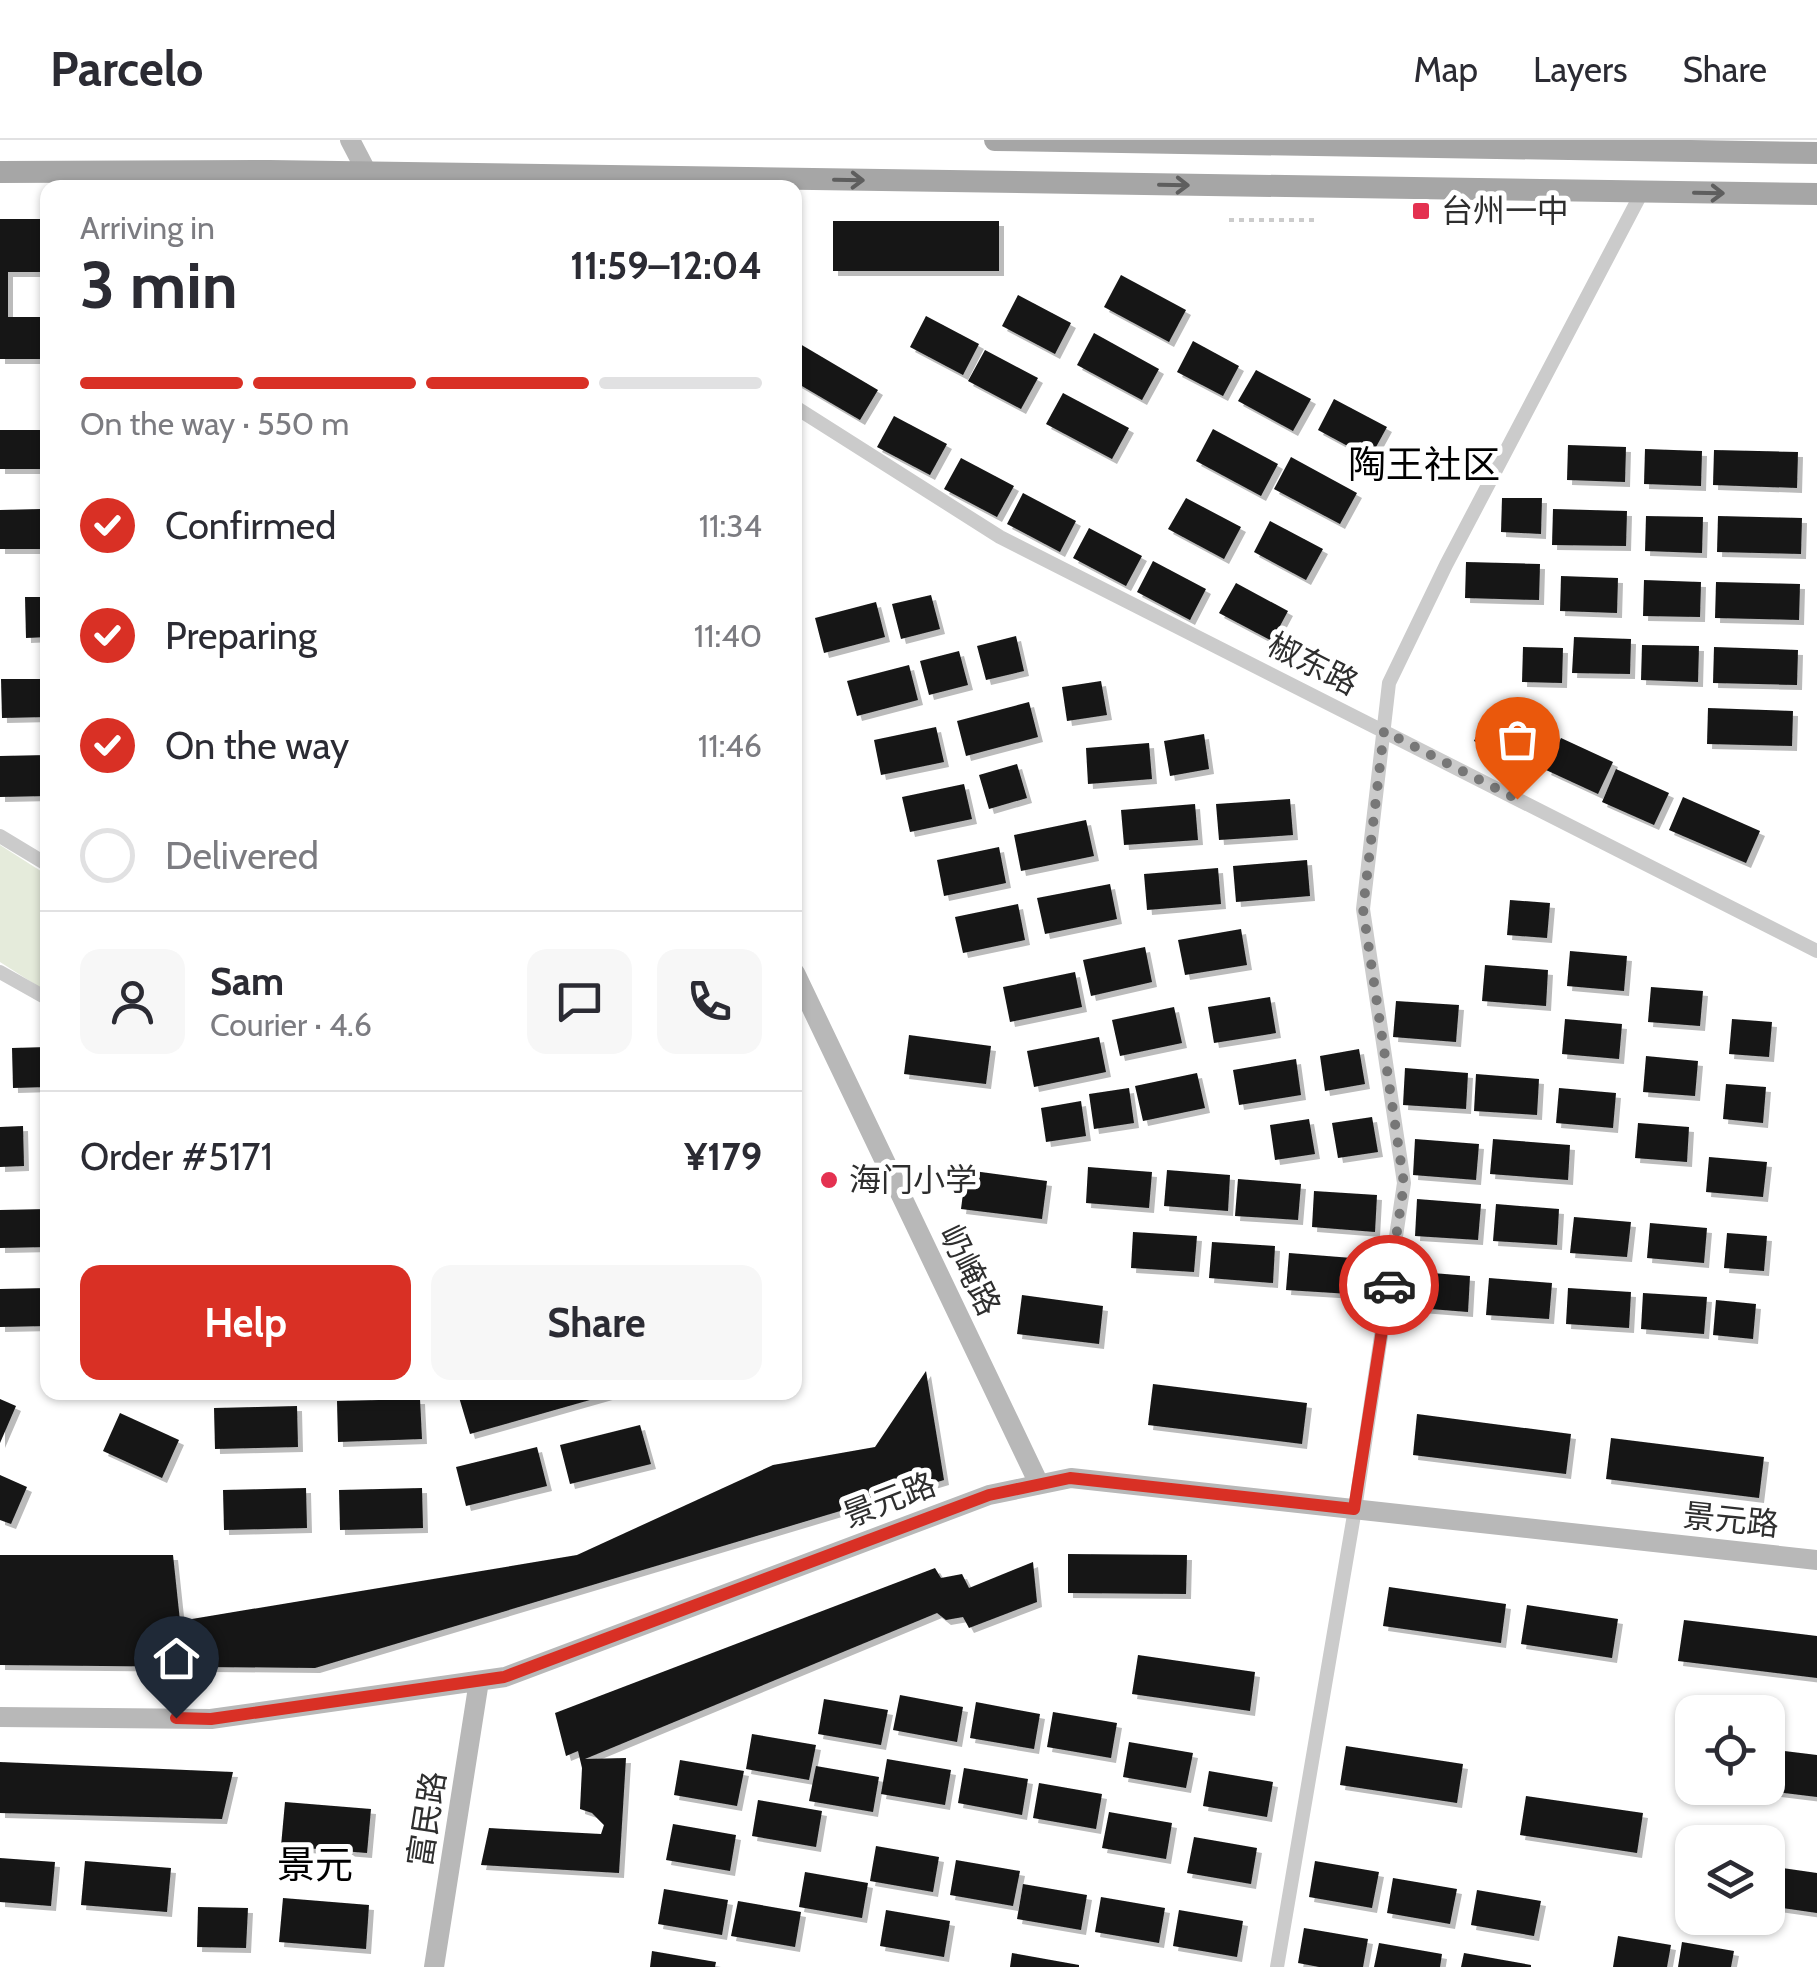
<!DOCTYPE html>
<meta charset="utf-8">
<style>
:root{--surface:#fff;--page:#f7f7f7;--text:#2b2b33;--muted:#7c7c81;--line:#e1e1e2;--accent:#d93025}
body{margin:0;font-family:Cabin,"Noto Sans SC",sans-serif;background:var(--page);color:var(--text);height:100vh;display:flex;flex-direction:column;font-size:38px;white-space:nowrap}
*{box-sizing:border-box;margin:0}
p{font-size:32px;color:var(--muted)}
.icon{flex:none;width:55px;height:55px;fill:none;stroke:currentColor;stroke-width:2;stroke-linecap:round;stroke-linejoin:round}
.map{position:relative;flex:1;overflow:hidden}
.side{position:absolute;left:40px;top:40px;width:762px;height:1220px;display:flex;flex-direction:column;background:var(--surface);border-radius:20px;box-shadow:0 2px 8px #0004}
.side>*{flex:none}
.fabs{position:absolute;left:1675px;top:1555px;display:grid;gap:20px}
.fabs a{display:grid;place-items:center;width:110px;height:110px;border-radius:20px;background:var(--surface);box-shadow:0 2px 8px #0004;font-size:50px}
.pin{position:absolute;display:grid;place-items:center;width:85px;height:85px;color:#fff;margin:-102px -42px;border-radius:50% 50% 50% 0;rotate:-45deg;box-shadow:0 0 10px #0007}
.pin .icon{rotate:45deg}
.courier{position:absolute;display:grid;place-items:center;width:100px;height:100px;margin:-50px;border:8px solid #d93025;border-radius:50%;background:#fff;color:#222;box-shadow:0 2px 12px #0007}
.overview em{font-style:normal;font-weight:700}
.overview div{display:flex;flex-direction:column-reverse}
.overview{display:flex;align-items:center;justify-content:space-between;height:170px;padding:0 40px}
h1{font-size:65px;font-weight:700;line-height:75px}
.bar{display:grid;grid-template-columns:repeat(4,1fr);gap:15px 10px;align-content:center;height:120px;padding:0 40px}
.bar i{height:12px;border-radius:8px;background:var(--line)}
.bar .current{background:var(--accent)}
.bar p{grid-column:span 4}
.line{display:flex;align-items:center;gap:25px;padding:0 40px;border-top:2px solid var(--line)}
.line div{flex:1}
.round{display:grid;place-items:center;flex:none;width:105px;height:105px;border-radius:20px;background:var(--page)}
ol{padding:0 40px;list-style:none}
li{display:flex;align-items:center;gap:30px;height:110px}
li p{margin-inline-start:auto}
li .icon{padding:10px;border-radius:50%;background:var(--accent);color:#fff;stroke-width:4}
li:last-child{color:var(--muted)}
li i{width:55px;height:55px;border:5px solid var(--line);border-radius:50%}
.primary-button{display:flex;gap:20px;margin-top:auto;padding:20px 40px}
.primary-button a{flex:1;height:115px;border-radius:20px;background:var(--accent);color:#fff;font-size:40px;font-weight:700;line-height:115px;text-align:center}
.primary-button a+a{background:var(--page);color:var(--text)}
header{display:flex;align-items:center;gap:60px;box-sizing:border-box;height:140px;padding:0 50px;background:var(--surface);border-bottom:2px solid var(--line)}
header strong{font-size:48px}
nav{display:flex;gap:55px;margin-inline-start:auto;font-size:35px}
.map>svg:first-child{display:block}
.green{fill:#e5ebdb}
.building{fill:#151515;filter:url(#shadow)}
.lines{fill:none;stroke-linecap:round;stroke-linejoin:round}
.path{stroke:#cbcbcb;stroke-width:4;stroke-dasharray:5 5;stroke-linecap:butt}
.street{stroke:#cbcbcb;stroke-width:14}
.secondary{stroke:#b8b8b8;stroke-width:20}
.primary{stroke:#a6a6a6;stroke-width:22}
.oneway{stroke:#5e5e5e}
.done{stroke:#777;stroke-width:10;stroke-dasharray:0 18}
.route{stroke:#d93025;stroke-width:12}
.poi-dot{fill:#e43150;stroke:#fff;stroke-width:4}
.labels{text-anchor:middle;stroke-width:10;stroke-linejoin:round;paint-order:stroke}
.poi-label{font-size:32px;fill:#2e2e2e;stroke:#fff;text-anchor:start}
.street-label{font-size:32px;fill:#2e2e2e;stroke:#fff}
.quarter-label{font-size:38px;fill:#000;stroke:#fff}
</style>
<header>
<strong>Parcelo</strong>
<nav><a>Map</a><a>Layers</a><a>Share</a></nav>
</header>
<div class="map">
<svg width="1817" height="1827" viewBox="0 0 1817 1827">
<defs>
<filter id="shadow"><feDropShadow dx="5" dy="5" stdDeviation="0" flood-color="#0004"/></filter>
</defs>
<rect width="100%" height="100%" fill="#fff"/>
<path class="green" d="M0,705L47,735V852L0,822Z"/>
<path class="building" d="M0,79H48V132H8V177H48V219H0Z
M833,81H999V131H833Z
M1121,135L1186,170L1169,202L1104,167Z
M1018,155L1071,183L1055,214L1002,186Z
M926,176L979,204L963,235L910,207Z
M1094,193L1159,229L1142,260L1077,225Z
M795,201L878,250L860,280L795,242Z
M1193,201L1239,226L1223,256L1177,232Z
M985,210L1038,238L1021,269L968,241Z
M1256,230L1311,259L1293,291L1238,261Z
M1063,253L1129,288L1112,319L1046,284Z
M1334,259L1387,287L1370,318L1318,290Z
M894,276L947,304L930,335L877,307Z
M1213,289L1278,324L1261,356L1196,321Z
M0,290H43V329H0Z
M1568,305L1626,307L1625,342L1567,340Z
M1645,309L1702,311L1701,346L1644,344Z
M1714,310L1798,312L1797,348L1713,345Z
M1291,317L1357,353L1340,384L1274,349Z
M961,318L1014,346L997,377L944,349Z
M1023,353L1076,381L1060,412L1007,384Z
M1186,358L1241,387L1224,419L1168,389Z
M1502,358H1542L1541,394L1501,392Z
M41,369V409H0V370Z
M1553,369L1627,371L1626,406L1552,405Z
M1646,376L1703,377L1702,413L1645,411Z
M1718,376L1802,378L1801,414L1717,412Z
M1270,381L1323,409L1306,440L1254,412Z
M1089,388L1142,416L1126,446L1073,418Z
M1153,421L1206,449L1190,480L1137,452Z
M1466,422L1540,424L1539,460L1465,458Z
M1561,436L1618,438L1617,473L1560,471Z
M1644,440L1701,442L1700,477L1643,476Z
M1716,442L1800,444L1799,480L1715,478Z
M1236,443L1288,471L1272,501L1219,473Z
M931,455L940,489L901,499L892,464Z
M25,457H48V497L26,498Z
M876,462L885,497L824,513L815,478Z
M1016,496L1024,531L986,540L977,506Z
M1574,497L1631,499L1630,534L1572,533Z
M1642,505L1699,506L1698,542L1641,540Z
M1523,507L1563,508L1562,543L1522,542Z
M1714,507L1798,510L1797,545L1713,543Z
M959,511L968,545L929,555L920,521Z
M909,525L918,560L857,576L847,541Z
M1,539H48V577L2,578Z
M1101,541L1107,575L1067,581L1062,547Z
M1029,562L1038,597L966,616L957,581Z
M1708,568L1793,571L1792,606L1707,604Z
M1489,569L1541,593L1526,625L1474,601Z
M936,587L944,622L881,635L874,600Z
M1204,594L1209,629L1170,636L1164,601Z
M1561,598L1613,622L1598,654L1546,630Z
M1149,603L1152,639L1088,644L1086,608Z
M48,615V656L0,657V616Z
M1017,624L1027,658L989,669L979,635Z
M1616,629L1669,653L1654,685L1602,662Z
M964,644L972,679L910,692L902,657Z
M1683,657L1760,691L1746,723L1669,690Z
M1290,659L1293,695L1219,700L1216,664Z
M1195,664L1198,700L1124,705L1121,670Z
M1086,680L1094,716L1021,731L1014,695Z
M999,707L1006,743L944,756L937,720Z
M1307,720L1310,756L1236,762L1233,726Z
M1218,728L1221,764L1147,770L1144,734Z
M1110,744L1117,779L1045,794L1037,758Z
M1510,760L1550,763L1547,798L1507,795Z
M1018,764L1025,800L963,813L955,777Z
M1241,789L1247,825L1185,835L1178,800Z
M1145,807L1152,842L1091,856L1083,820Z
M1570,811L1627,816L1624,851L1567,846Z
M1485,825L1548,830L1546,866L1482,861Z
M1075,832L1082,867L1010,882L1003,847Z
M1651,847L1703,851L1700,886L1648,882Z
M1270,857L1276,893L1214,903L1208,867Z
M1396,861L1459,865L1456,902L1393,897Z
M1174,867L1182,903L1120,916L1112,880Z
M1565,879L1622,884L1619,919L1562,914Z
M1732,879L1772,882L1769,917L1729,914Z
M909,895L991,906L986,944L904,934Z
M1099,897L1106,932L1034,947L1027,911Z
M48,907V947L13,948L12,908Z
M1359,909L1365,944L1325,951L1320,916Z
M1646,916L1698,921L1695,956L1643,952Z
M1296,919L1301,955L1239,965L1233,930Z
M1405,928L1468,933L1466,969L1403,965Z
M1197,933L1205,968L1143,981L1135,946Z
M1476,934L1539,939L1537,975L1474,971Z
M1726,944L1766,947L1763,983L1723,979Z
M1129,948L1134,983L1094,989L1089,954Z
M1559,948L1616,953L1613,988L1556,983Z
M1081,961L1086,996L1046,1002L1041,968Z
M1372,977L1378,1012L1338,1018L1332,983Z
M1309,979L1315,1014L1275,1020L1270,985Z
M1638,983L1689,987L1687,1022L1635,1018Z
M23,986L24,1026L0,1027V987Z
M1415,999L1479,1004L1476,1040L1413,1035Z
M1493,999L1570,1005L1568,1040L1490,1034Z
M1709,1017L1767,1022L1763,1057L1706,1052Z
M1088,1027L1152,1032L1149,1068L1086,1063Z
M966,1030L1047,1041L1042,1079L961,1069Z
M1167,1030L1230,1035L1228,1071L1164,1066Z
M1238,1039L1301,1044L1298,1080L1235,1076Z
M1314,1051L1377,1055L1375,1092L1312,1087Z
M1417,1059L1481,1064L1478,1100L1415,1096Z
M1496,1064L1559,1069L1557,1105L1493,1101Z
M48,1069V1107L0,1108V1070Z
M1574,1077L1631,1082L1627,1117L1570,1113Z
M1650,1083L1707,1088L1704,1123L1647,1118Z
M1133,1092L1197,1096L1194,1132L1131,1128Z
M1727,1093L1767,1096L1764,1131L1724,1128Z
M1212,1102L1275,1106L1273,1143L1209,1138Z
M1289,1113L1352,1118L1350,1154L1286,1150Z
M1407,1131L1470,1136L1468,1172L1405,1167Z
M1489,1138L1552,1143L1549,1179L1486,1175Z
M48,1148V1186L0,1187V1149Z
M1568,1148L1631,1152L1629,1188L1566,1184Z
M1643,1153L1707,1157L1704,1194L1641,1189Z
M1022,1155L1103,1166L1099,1204L1017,1194Z
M1716,1160L1756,1164L1753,1199L1713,1195Z
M926,1231L944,1340L315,1528L0,1525V1415H173L180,1481L577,1415L773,1325L875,1307Z
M1153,1244L1307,1263L1302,1304L1148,1285Z
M462,1252H611V1254L470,1294L458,1254Z
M0,1259L16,1266L0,1303Z
M420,1259L422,1299L338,1302L337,1261Z
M297,1266L298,1307L215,1309L214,1268Z
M120,1273L179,1300L162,1338L103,1311Z
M1417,1274L1571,1294L1566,1334L1413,1315Z
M640,1285L651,1324L570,1344L560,1305Z
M1611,1298L1764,1317L1759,1358L1606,1339Z
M537,1307L547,1346L466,1366L456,1327Z
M0,1335L27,1347L11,1384L0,1380Z
M306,1348L307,1388L224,1390L223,1350Z
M422,1348L423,1388L340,1390L339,1350Z
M1068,1414L1187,1415L1186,1454L1068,1453Z
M1033,1422L1037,1462L969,1488L963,1477L946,1480L937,1473L585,1619L626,1618L619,1733L481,1725L489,1688L601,1694L604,1685L592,1673L580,1669L582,1628L578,1611L566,1616L555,1573L935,1428L941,1438L962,1434L969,1448Z
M1389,1447L1506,1464L1501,1503L1383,1486Z
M1527,1465L1618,1479L1612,1518L1521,1504Z
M1684,1480L1817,1496V1538L1678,1521Z
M1138,1515L1255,1532L1250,1571L1132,1554Z
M900,1555L963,1567L957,1602L893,1590Z
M824,1559L888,1570L881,1605L818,1594Z
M976,1562L1040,1574L1034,1609L970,1598Z
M1053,1572L1117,1583L1111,1618L1047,1607Z
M752,1594L816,1605L809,1640L746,1629Z
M1129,1602L1193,1613L1186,1648L1123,1637Z
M1346,1606L1463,1624L1457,1663L1340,1645Z
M1768,1609L1817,1615V1657L1768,1651Z
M887,1619L951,1630L945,1665L881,1654Z
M680,1620L744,1631L737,1666L674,1655Z
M0,1622L233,1632L222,1679L0,1673Z
M816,1626L879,1637L873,1672L809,1661Z
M964,1628L1028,1639L1022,1675L958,1663Z
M1209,1631L1273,1642L1267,1677L1203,1666Z
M1039,1643L1102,1654L1096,1689L1033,1678Z
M1526,1656L1643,1673L1637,1713L1520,1695Z
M758,1660L822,1671L816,1707L752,1696Z
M285,1662L371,1669L367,1713L281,1706Z
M1109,1672L1172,1683L1166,1719L1102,1708Z
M673,1684L736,1695L730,1731L666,1720Z
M1194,1697L1257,1708L1251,1744L1187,1733Z
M876,1706L939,1717L933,1752L870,1741Z
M0,1718L55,1722L51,1766L0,1762Z
M956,1720L1020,1731L1013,1766L950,1755Z
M85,1721L171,1728L167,1772L81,1765Z
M1315,1721L1379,1732L1372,1768L1309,1757Z
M1768,1726L1817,1733V1773L1768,1766Z
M805,1732L868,1743L862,1778L799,1767Z
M1393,1738L1457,1749L1450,1784L1387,1773Z
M1023,1744L1087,1755L1081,1790L1017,1779Z
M664,1749L728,1760L722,1795L658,1784Z
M1477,1750L1541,1761L1534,1796L1471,1785Z
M1101,1757L1165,1768L1159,1803L1095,1792Z
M283,1758L369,1765L366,1809L279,1802Z
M738,1761L801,1772L795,1807L731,1796Z
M198,1767L248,1768L246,1808L197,1807Z
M886,1770L950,1781L944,1817L880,1806Z
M1179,1770L1243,1781L1237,1817L1173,1806Z
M1304,1788L1368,1799L1363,1827H1319L1298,1823Z
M1618,1796L1671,1805L1667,1827H1613Z
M1682,1802L1734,1811L1731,1827H1678Z
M1379,1803L1442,1814L1440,1827H1374Z
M652,1811L716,1822L715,1827H650Z
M1012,1813L1079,1825V1827H1010Z
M1464,1813L1531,1825V1827H1461Z"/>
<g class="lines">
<path class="path" d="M1229,80H1318"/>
<path class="street" d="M795,267L1000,397L1817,811
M0,696L48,725
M0,832L48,859
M1277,1827L1355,1369L1404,1043L1363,769L1389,543L1446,425L1642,52"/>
<path class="secondary" d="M350,0L375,48
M795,833L1039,1344
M0,1577L211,1579L505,1537L989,1355L1071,1338L1817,1420
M434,1827L479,1541"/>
<path class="primary" d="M995,0L1817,13
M0,32L270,31L1817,54"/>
</g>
<defs><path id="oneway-shaft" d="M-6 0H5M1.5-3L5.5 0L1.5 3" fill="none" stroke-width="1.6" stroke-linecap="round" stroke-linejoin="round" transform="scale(2.5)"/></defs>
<g class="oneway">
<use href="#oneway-shaft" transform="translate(849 40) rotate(1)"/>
<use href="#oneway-shaft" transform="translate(1174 45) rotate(1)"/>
<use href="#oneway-shaft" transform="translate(1709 53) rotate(1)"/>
</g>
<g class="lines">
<path class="done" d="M1389,1145L1404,1044L1363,769L1384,591L1517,659"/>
<path class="route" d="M176,1578L211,1579L504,1537L989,1355L1070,1338L1354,1369L1389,1145"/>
</g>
<g class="poi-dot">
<rect x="1411" y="61" width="20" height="20" rx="5"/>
<circle cx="829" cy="1040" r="10"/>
</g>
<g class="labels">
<g class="poi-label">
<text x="1441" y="82">台州一中</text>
<text x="849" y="1051">海门小学</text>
</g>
<g class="street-label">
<text transform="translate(1313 524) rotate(27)" y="11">椒东路</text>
<text transform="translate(970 1130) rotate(64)" y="11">屷崦路</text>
<text transform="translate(889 1360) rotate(-21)" y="11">景元路</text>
<text transform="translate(1731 1380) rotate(6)" y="11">景元路</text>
<text transform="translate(427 1679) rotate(-81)" y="11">富民路</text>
</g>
<g class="quarter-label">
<text x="1424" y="338">陶王社区</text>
<text x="315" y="1738">景元</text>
</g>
</g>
</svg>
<div class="fabs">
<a><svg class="icon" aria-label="locate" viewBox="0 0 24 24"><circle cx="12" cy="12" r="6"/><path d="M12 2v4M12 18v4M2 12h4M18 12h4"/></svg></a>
<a><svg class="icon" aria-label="layers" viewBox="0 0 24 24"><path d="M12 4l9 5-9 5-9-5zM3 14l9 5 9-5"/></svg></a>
</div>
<div class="pin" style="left:1517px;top:659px;background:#ea580c"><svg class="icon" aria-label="bag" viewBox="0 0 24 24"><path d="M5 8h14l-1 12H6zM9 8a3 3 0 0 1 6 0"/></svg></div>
<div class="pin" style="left:176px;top:1578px;background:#1f2937"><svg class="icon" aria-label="home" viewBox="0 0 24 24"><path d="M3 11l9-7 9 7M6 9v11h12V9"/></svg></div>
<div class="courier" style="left:1389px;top:1145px"><svg class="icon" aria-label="car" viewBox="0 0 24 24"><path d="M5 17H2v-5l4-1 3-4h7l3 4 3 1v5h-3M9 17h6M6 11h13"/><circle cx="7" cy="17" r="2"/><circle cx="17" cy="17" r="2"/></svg></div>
<section class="side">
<div class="overview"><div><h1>3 min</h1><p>Arriving in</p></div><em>11:59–12:04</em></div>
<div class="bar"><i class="current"></i><i class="current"></i><i class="current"></i><i></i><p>On the way · 550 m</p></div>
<ol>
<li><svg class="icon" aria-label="check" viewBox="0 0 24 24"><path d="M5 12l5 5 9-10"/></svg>Confirmed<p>11:34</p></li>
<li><svg class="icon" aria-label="check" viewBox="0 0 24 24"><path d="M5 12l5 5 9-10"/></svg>Preparing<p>11:40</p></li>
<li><svg class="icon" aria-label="check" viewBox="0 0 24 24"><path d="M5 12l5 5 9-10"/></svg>On the way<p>11:46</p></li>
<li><i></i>Delivered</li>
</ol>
<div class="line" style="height:180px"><a class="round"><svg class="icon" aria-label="person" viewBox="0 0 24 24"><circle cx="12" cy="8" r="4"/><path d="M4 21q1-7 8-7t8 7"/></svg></a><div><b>Sam</b><p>Courier · 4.6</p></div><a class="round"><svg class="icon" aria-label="chat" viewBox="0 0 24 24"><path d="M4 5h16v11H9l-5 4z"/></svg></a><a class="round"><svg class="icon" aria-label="phone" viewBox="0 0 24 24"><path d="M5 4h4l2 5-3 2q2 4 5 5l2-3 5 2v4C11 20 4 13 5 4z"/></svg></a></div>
<div class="line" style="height:130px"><div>Order #5171</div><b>¥179</b></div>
<div class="primary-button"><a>Help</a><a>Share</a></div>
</section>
</div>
